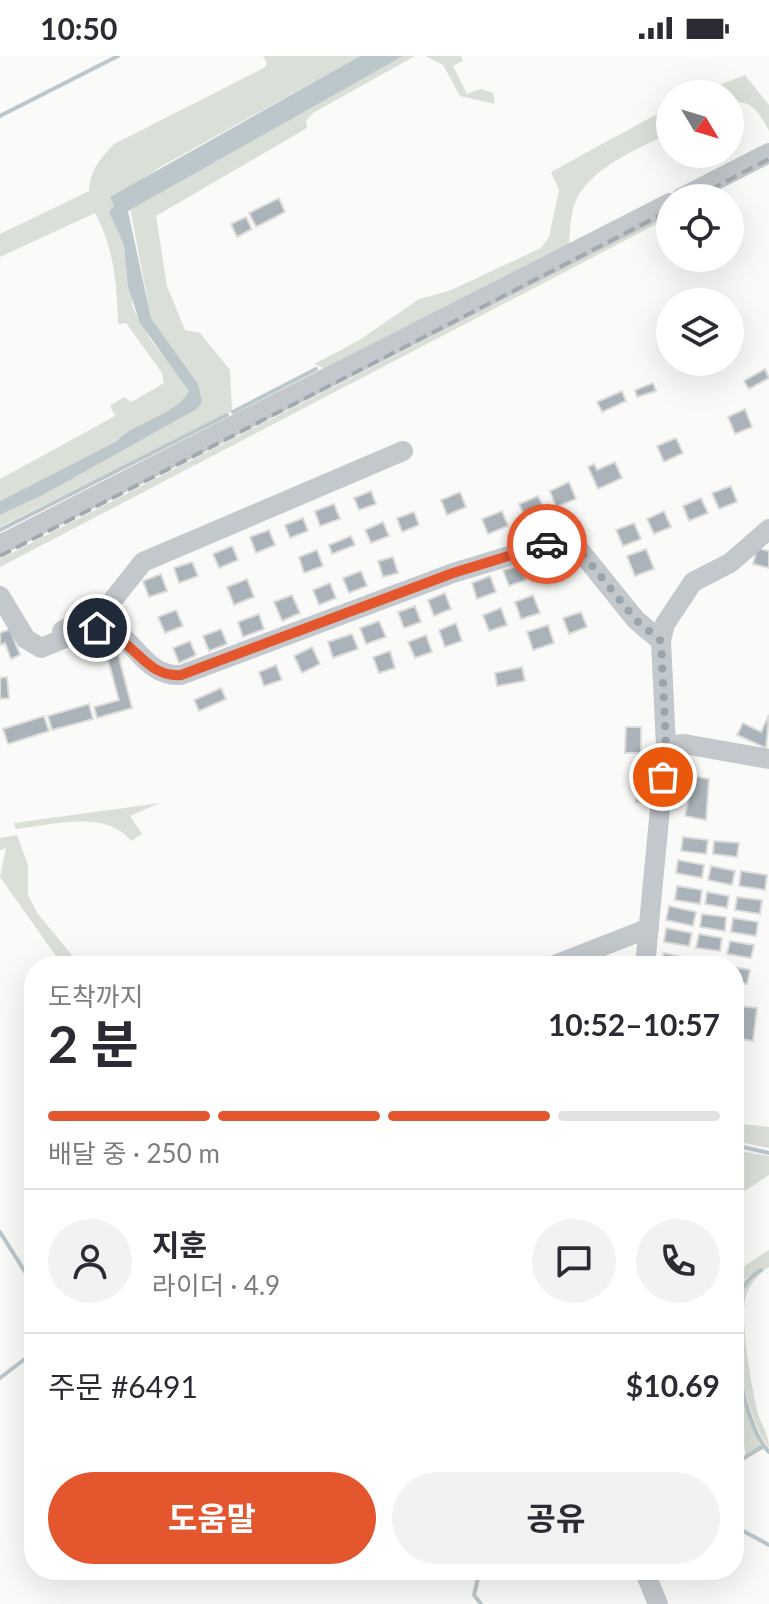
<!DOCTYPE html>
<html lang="ko">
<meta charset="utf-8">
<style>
:root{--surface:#fff;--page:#f2f2f3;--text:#2b2b33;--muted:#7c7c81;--line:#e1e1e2;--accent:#e4572e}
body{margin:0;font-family:Lato,"Noto Sans KR",sans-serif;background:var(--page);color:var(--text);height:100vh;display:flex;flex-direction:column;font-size:30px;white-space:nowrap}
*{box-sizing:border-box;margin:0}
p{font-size:26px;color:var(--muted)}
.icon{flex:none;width:44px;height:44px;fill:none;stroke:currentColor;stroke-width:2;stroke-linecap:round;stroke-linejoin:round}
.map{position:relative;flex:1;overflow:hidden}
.sheet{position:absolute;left:24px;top:900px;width:720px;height:624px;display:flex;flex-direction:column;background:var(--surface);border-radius:32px;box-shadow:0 8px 32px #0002}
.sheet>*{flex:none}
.needle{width:52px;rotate:128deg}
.buttons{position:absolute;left:656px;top:24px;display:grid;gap:16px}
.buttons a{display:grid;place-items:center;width:88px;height:88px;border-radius:50%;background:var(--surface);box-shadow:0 8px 32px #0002;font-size:40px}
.pin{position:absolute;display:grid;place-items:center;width:68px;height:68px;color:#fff;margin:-34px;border:4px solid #fff;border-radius:50%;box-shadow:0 2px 8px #0007}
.courier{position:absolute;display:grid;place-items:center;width:80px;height:80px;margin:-40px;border:6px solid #e4572e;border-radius:50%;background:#fff;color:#222;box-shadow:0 2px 10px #0007}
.headline em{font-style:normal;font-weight:700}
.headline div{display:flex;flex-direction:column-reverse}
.headline{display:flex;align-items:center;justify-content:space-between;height:136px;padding:0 24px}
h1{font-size:52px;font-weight:700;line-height:60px}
.bar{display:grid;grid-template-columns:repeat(4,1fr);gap:12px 8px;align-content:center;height:96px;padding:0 24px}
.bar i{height:10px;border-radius:6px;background:var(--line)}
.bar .selected{background:var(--accent)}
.bar p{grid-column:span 4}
.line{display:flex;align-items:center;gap:20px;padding:0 24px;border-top:2px solid var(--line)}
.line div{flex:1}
.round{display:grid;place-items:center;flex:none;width:84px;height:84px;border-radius:42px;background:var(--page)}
.action{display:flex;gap:16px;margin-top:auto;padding:16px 24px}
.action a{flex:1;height:92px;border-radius:48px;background:var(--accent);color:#fff;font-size:32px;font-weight:700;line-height:92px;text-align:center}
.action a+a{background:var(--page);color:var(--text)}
.status{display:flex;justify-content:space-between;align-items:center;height:56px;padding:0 40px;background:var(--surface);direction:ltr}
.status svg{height:22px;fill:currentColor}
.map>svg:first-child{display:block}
.green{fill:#dadfd7}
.water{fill:#bbc7cb}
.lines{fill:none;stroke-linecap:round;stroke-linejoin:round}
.stream{stroke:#bbc7cb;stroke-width:4}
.building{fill:#aab3b9;stroke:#dcdcda;stroke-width:2}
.minor{stroke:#c3c8cc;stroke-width:20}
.rail{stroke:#a2aab0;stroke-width:4;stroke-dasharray:12 6;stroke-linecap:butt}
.done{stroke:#99a4ac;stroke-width:8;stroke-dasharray:0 14.4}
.route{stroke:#e4572e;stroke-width:10}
</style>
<div class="status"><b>10:50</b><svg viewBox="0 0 49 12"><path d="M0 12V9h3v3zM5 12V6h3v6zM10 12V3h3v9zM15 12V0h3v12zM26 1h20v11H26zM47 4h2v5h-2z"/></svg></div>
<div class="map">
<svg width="769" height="1548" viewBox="0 0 769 1548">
<rect width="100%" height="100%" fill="#fafaf8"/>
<path class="green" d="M263,0H360L162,110L141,124L109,156L124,189L133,252L150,283L186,328L189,335C182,348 152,368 138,373C129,377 123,375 117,385L0,445V423L115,360L110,350L124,341L131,346L164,327L162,317L126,267L118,268C117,230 114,191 95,157L0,201V178L89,135C90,114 100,103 114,88L264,12L267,8Z
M403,0H415L313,57L306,65L307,72L156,160L167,230L185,274L200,277L230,314L232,355L0,471V459L43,439L197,353L198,328L151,262L130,152Z
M425,0H461L463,5L453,10L467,38L480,33L493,37L495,48L460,40L443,9Z
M745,19L769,49V75C760,58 750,40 730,49V38H696Z
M670,51V77C640,92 594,110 577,142C570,155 570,176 569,191L0,484V478L323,312L314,308L358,285L419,243L449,235L541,192L549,181L559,134L551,116Z
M670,157V161L0,511V503Z
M160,747L130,760L142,778L131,785C107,753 51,769 16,773L14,767Z
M17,779L28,809V839L38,858L81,910H63L0,821L6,792L0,794V782Z
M734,1067L769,1071V1092L734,1085Z
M734,1094L769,1100V1119L734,1142Z
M769,1194V1211C759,1218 750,1227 746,1240C739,1262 752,1333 758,1358C762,1371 769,1378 769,1392C746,1363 729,1276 742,1239C746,1228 752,1222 762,1216L761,1213L746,1222L734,1256V1217Z
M734,1274L739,1323L761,1392L746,1401L734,1328Z"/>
<path class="water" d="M360,0H403L128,155L151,262L198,328L202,346L197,353L43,439L0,459V445L117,385C128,369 174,361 189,335L140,267L128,231L124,189L109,156L114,150L110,141Z"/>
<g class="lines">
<path class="stream" d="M0,60L118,0
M233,356L316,313
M0,474L227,359
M734,1089L769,1097
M0,1176L34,1230
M761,1214C753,1219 747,1224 743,1232C726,1267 742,1369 769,1396
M0,1322L34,1296
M734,1408L762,1391
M734,1470L769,1489
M480,1514L474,1539L481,1548"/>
</g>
<path class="building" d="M279,142L285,156L256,171L249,157Z
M246,161L252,173L237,181L231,168Z
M765,313L769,322L749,333L744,325Z
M653,327L656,335L637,341L635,334Z
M622,335L626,345L602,356L597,346Z
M745,353L752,371L735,378L728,361Z
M676,382L683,397L664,406L657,390Z
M615,406L622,422L598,433L588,411L594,408L597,414Z
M569,426L576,443L556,451L550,435Z
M731,430L737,446L719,453L712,437Z
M371,435L376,448L359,454L354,442Z
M460,436L466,451L447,459L441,444Z
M538,440L545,454L526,463L519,448Z
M701,442L708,457L689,465L683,450Z
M334,448L340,463L320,470L315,455Z
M502,455L508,470L488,478L482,463Z
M664,455L671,471L654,478L647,463Z
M414,456L419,469L402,476L397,462Z
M303,462L308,475L290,482L285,469Z
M383,466L389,480L371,487L365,474Z
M634,467L641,483L623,490L616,474Z
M269,474L275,489L256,497L250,481Z
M351,480L355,489L332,498L329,489Z
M232,490L238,504L219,512L213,498Z
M757,492L769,495V512L753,508Z
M646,493L654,513L635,520L627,500Z
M317,494L323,510L304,517L299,501Z
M393,501L398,517L383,521L378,505Z
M192,506L198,520L179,527L174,512Z
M521,509L526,524L509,530L503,514Z
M361,515L367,530L349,537L343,522Z
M161,518L167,535L149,541L143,525Z
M490,520L496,536L477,543L472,527Z
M247,523L254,541L234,549L227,531Z
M330,527L336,542L319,549L313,534Z
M445,537L451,553L434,560L428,544Z
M292,539L300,557L282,565L274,546Z
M533,539L540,557L521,563L515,546Z
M415,550L421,566L404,572L398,556Z
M501,552L507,569L489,575L483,559Z
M176,554L183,570L165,577L158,561Z
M581,556L587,571L569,578L563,562Z
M259,558L264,573L243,581L238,566Z
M379,565L386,581L366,588L360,572Z
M456,567L462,585L445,591L439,574Z
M548,569L554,587L533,594L527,576Z
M10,573L20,599L11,603L5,587L0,589V577Z
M221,573L227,588L209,595L203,580Z
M352,578L358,593L333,602L328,586Z
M426,579L432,596L415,602L408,586Z
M190,585L196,599L179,607L173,592Z
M115,586L132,652L97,662L94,651L119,644L104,589Z
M312,591L320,608L302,617L294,600Z
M390,595L395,612L379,617L373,601Z
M276,609L282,624L264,630L259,616Z
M522,611L525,625L497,630L495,617Z
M7,621L9,642L0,643V622Z
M221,632L226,643L199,655L194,644Z
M89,648L93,663L52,674L48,660Z
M769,659L766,692L737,679L743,667L761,676Z
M44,660L49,675L8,688L3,673Z
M626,671H641V697H625Z
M639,716L653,718L650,747L636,746Z
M693,720L709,723L706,764L685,760Z
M683,781L708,784L706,798L681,795Z
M714,785L739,787L737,801L713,798Z
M678,804L704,809L702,822L676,817Z
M711,810L735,815L732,829L708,824Z
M741,815L767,819L765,834L739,830Z
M677,830L702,834L700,848L675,844Z
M707,836L729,840L727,852L705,848Z
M737,841L762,844L760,858L735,854Z
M669,850L696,856L693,870L666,864Z
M702,858L726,861L725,875L700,871Z
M733,862L758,866L756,880L731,876Z
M666,872L692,877L689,890L664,886Z
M699,878L722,882L720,895L696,892Z
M730,885L754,889L751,902L727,898Z
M664,897L687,902L686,910H661Z
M734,911L750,914L747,928L734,926Z
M739,950L757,952L753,985L735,982Z"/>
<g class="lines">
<path class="minor" d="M681,142L769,97
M0,489L670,147
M0,540L26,583L41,592C58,586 78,574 96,572C132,568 140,622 181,619L453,517L562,484L573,486L636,564L661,585
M62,575L108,550L143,506L403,395
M666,690L684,688L769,703
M552,910L649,872
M645,910L666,690L661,585L665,568L693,526L730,507L769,473
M644,1514L658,1548"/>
<path class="rail" d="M694,142L769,103
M0,500L670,154"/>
</g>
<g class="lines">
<path class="done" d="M547,488L562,484L573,486L636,564L661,585L666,690L663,721"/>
<path class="route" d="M97,572C135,582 144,622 181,619L453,517L547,488"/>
</g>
</svg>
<div class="buttons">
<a><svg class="needle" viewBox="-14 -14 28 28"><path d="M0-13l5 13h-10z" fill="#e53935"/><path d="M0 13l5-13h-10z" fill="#7c7c81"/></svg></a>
<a><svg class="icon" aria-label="locate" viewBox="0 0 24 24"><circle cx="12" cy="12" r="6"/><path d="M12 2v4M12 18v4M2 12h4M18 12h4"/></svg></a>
<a><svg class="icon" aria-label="layers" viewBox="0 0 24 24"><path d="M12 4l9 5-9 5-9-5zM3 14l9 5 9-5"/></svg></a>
</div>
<div class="pin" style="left:663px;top:721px;background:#ea580c"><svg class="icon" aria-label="bag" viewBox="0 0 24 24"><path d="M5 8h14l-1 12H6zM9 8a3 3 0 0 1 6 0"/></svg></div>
<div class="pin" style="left:97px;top:572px;background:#1f2937"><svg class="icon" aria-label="home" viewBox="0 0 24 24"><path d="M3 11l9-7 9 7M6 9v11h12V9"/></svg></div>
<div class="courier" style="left:547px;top:488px"><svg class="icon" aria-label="car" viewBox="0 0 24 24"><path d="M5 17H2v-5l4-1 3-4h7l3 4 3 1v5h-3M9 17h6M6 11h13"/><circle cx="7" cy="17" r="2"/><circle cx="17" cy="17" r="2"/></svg></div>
<section class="sheet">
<div class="headline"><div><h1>2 분</h1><p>도착까지</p></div><em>10:52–10:57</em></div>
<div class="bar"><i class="selected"></i><i class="selected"></i><i class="selected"></i><i></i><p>배달 중 · 250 m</p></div>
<div class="line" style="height:144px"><a class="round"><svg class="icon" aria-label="person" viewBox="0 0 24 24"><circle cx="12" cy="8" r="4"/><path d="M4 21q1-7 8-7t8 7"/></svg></a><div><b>지훈</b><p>라이더 · 4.9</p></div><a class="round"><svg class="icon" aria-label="chat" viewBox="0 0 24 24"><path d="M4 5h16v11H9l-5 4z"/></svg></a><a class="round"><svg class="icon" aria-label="phone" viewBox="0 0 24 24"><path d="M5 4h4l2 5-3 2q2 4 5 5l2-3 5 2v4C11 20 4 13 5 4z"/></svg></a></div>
<div class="line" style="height:104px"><div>주문 #6491</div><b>$10.69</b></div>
<div class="action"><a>도움말</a><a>공유</a></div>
</section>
</div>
